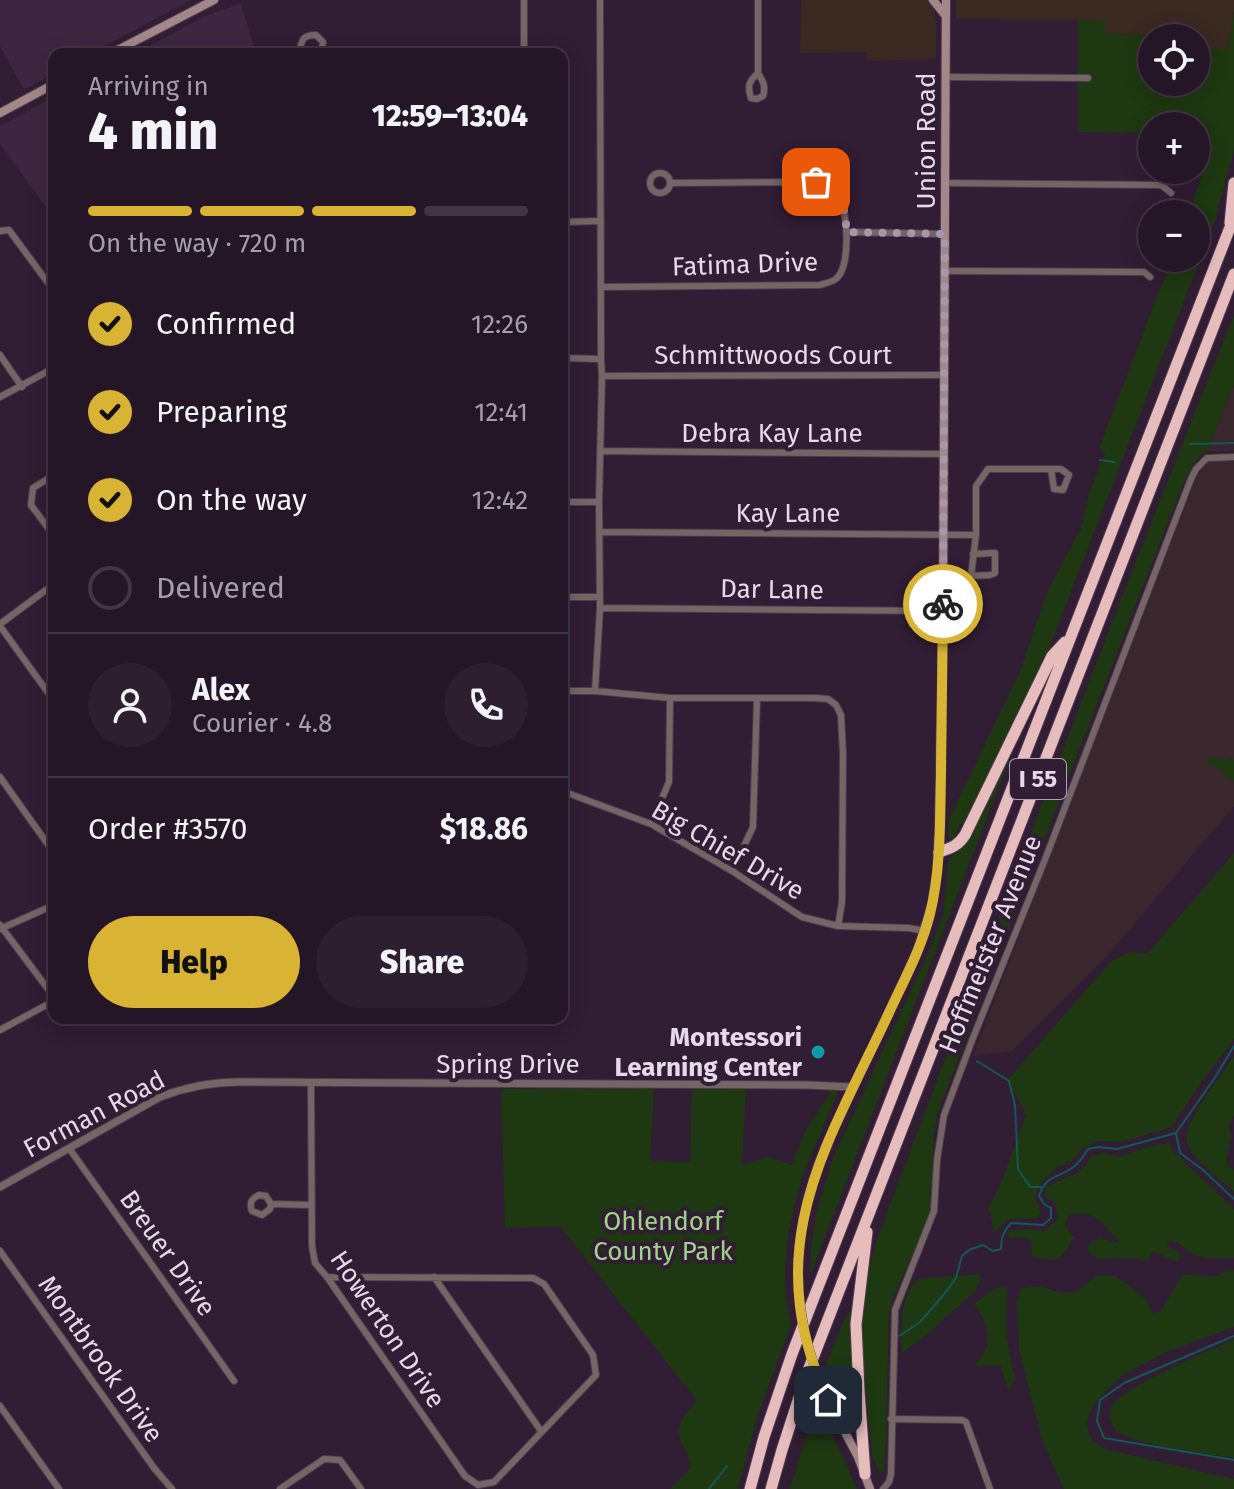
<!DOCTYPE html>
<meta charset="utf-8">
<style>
:root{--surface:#251627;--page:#2d1f2f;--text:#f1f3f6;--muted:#a39fa7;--line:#423544;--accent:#d9b334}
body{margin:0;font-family:"Fira Sans",sans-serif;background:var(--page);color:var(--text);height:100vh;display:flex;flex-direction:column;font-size:30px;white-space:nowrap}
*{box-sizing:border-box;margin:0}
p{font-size:26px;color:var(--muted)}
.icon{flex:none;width:44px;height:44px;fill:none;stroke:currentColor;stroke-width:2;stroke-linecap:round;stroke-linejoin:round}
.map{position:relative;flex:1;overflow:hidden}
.drawer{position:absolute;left:48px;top:48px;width:520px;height:976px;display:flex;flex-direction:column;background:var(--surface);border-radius:16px;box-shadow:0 4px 20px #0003,0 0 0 2px var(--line)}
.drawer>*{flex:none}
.controls{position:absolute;left:1138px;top:24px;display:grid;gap:16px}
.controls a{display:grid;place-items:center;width:72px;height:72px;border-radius:50%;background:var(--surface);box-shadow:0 4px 20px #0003,0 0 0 2px var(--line);font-size:40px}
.pin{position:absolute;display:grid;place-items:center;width:68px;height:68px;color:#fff;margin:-34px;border-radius:16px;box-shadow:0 4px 12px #0006}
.courier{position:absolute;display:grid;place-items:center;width:80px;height:80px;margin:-40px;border:6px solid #d9b334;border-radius:50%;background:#fff;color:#222;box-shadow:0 2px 10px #0007}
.overview em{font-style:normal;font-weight:800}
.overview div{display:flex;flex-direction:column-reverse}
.overview{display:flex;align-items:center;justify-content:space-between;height:136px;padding:0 40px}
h1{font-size:52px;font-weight:800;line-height:60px}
.bar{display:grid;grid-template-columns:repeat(4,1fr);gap:12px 8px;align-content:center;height:96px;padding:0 40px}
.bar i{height:10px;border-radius:6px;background:var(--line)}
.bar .selected{background:var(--accent)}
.bar p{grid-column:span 4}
.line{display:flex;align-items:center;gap:20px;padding:0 40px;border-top:2px solid var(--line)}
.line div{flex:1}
.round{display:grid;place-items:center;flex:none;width:84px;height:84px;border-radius:42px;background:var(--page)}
ol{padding:0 40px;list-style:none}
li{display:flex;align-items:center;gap:24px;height:88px}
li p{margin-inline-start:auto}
li .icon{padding:8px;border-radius:50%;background:var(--accent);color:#111;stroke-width:4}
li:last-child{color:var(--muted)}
li i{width:44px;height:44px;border:4px solid var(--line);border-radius:50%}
.cta{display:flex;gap:16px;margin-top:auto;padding:16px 40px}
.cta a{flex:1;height:92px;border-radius:48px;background:var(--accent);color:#111;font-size:32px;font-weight:800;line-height:92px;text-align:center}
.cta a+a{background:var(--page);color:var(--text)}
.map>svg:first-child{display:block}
.commercial{fill:#3a2921}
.industrial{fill:#3a272e}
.built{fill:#3e2641}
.green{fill:#1e3811}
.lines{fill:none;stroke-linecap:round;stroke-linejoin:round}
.stream{stroke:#125859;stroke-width:2}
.minor-casing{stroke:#4e3b51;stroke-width:8}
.tertiary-casing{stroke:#4e3b51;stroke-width:9}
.secondary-casing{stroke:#4e3b51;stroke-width:10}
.motorway-casing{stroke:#4e3b51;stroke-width:13}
.minor{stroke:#766565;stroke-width:6}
.tertiary{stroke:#766565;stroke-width:7}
.secondary{stroke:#a48889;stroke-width:8}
.motorway{stroke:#e7bcbd;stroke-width:11}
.secondary-bridge-casing{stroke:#4e3b51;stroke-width:10;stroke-linecap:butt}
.secondary-bridge{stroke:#a48889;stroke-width:8}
.done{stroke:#a797a9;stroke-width:8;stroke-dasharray:0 14.4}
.route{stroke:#d9b334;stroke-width:10}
.culture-dot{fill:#0f9aa8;stroke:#311d34;stroke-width:3}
.labels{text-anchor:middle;stroke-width:8;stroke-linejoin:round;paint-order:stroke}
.shield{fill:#311d34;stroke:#b0a1b2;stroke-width:2}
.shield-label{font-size:24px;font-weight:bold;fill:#e6d9e8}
.street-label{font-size:26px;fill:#e6d9e8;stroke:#311d34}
.poi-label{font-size:26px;font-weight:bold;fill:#e6d9e8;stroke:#311d34;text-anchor:end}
.park-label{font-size:26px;fill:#a0d38a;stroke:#311d34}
</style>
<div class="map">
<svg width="1234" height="1489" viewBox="0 0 1234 1489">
<rect width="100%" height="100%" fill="#311d34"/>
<path class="commercial" d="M801,0H929L935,13L936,23V59L867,61V52L800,53Z
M956,0H1234V12L1227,49H1196V38L1104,33V20L956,19Z"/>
<path class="industrial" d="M1234,385V451H1207Z
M1220,460H1234V759L1230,758L1220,769L1227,777L1234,781V806L1107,956L1012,1051L973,1056L1197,476L1210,461Z"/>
<path class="built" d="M0,0H191L90,54H54V73L24,90L0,46Z
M241,3L256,54H135L203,17Z
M54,97V218L0,144V126Z"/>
<path class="green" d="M1234,12V150L1214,224L1044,661L964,823L959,825L954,839L949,838V819L1019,674L1048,590L1081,529L1089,493L1105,454L1099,448L1172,258H1196V214H1189L1202,176L1210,134L1196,133V126H1152V133L1078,132V20H1105V33L1175,37V38H1152V82H1196V49H1227Z
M1234,315V385L1207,451L1198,458L1185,479L938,1111L933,1140L932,1202L928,1220L894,1296L889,1311L886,1441L884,1471L880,1475L872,1454L861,1344L863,1301L869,1269L879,1234C995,927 1111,619 1234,315Z
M1012,753L813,1268L810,1273C810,1232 820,1196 833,1158L930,950L943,915L949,859L967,844Z
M1207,758L1234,759V781L1227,777L1220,769L1205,761Z
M1234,853V1039L1200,1084L1172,1127L1122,1142L1098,1141L1082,1149L1072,1161L1057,1167L1040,1184L1035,1196L1041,1213L1037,1218L1009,1219L995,1232L988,1208L997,1193L1026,1115L1016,1094L1006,1082L1112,960L1130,952L1148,953Z
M1234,1056V1116L1229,1124L1231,1137L1226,1163L1234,1170V1192C1222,1181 1196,1161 1189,1148C1176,1126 1223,1076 1234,1056Z
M654,1088L650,1161L690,1162L692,1088H746L742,1165L768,1157L792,1165L805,1131L833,1088L838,1092L802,1177L797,1196L789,1230L785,1267L786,1296L791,1325L758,1414L738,1489H670L690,1469L688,1455L681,1443L678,1431L683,1417L697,1401L560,1226L505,1228L501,1089Z
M1170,1143L1173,1151L1234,1209V1258C1209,1258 1196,1262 1178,1242L1167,1241L1168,1246L1180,1253L1179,1262L1153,1252L1147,1261C1131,1257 1114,1257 1098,1259L1088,1252L1089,1243L1100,1238L1120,1243C1104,1224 1096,1210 1069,1215L1065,1226L1074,1237L1068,1248L1057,1260L1032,1257L1031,1239L1007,1237L1011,1230L1027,1229L1044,1231L1058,1219L1056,1204L1044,1196L1047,1186C1065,1177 1082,1176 1091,1156L1103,1153L1120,1156L1150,1146Z
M1234,1271V1327L1169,1351L1121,1376L1094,1404L1086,1422L1092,1441L1105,1449L1234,1479V1489H1064L1042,1440L1019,1349L1017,1302L1021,1288L1039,1286L1063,1293L1077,1292L1095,1276H1116L1146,1299L1153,1313L1160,1312L1183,1274L1215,1277L1223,1272Z
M981,1274L977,1289L929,1333L902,1353C901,1331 899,1294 919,1279Z
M1007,1286L1006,1333L1015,1380L1008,1391L1001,1366H975C978,1361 984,1355 986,1349C991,1333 984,1316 974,1304L993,1289Z
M853,1305L851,1353L856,1416L853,1421L826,1362C836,1344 841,1322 853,1305Z
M1234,1340V1458C1211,1454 1129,1445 1116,1430C1111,1424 1108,1415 1111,1407C1121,1388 1211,1349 1234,1340Z
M813,1398L842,1455L857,1489H790L810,1423L804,1421L810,1400Z"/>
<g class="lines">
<path class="stream" d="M1190,444L1234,443
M1100,460L1114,462
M1234,1046L1214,1079L1176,1133L1180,1153L1202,1169L1234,1199
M977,1061L1009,1081L1015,1105L1018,1169L1030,1187H1041
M899,1336L920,1322L941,1298L956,1278L962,1256L969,1250L983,1245L993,1251L1001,1249C1001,1238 1003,1232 1011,1223L1043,1225L1051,1218V1208L1044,1204L1039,1196C1046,1176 1054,1179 1069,1170C1078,1165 1083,1157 1088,1149L1099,1147L1117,1149L1176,1133
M1234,1336L1124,1383L1100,1400L1097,1421L1104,1438L1234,1460
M709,1489L727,1466"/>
<defs>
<path id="minor" d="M524,0V54
M303,54L300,49C302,38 305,35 316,35L323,42L321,54
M758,73C749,81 747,86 751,98L757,99L763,96C766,86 763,81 758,73V0
M946,77L1088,78
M650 183a10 10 0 1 1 20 0a10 10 0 1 1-20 0Z
M946,183L1161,185L1171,193
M562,222L601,221
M0,231L9,230L54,291
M847,232L945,234
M945,271L1144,272L1150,277
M602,287L820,285C826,283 833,282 837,278C851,265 848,208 838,194C833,187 823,185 816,182L670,183
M0,355L22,387
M562,358L601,359
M602,376L944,375
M0,397L54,368
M600,451L944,454
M54,475L33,488L31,505L54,536
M562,502H599
M600,532L976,535
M973,554L995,553V573L990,575L971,576L976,535V486L988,469H1061L1069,475L1063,490L1054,489L1051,469
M562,597H600
M600,608L943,611
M0,624L54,584
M0,626L54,701
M562,691H595L670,698H815L828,699L836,705L841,715L843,754L842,902L838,926
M595,691L600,608L599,502L602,376L601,359L600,0
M0,777L54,853
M562,791L651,824L732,871L802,917L838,926L909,928L925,931
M651,824L669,782L670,698
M732,871L753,827L757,699
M0,925L54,997
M0,929L54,905
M0,1030L54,1001
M311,1082L312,1246L315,1263L327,1277L465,1476L478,1485L494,1482L596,1375L593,1355L544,1284L533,1278L327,1277
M69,1148L234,1381
M271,1204L270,1209L262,1215L252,1211C249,1203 251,1199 259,1195L266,1196L271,1204L311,1205
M0,1251L154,1468L172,1489
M434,1277L541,1431
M0,1406L59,1489
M891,1419L962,1420L966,1422L990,1489
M280,1489L324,1459L340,1460L361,1489
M883,1489L889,1482L891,1474L895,1310L934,1211L937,1160L944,1115L973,1038L1046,857L1191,479L1196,469L1207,458L1234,457"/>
<path id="tertiary" d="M0,1187L160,1097C186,1087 211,1082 239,1082L807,1085L853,1087"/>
<path id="secondary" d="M933,0L945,15
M110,54L214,0
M0,113L54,84
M798,1264C800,1224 809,1187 824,1150L917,952L932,904L937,872L939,832L943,611L946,0
M828,1400L858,1457L870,1489"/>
<path id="motorway" d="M1230,223L1234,183
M939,852C951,848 958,846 965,835L1052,656L1065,642
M865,1474L859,1391L856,1324L867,1232
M750,1489L764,1437L792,1354L1234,217
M771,1489L782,1450L806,1376L1234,274"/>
</defs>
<use href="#minor" class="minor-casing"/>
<use href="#tertiary" class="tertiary-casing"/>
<use href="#secondary" class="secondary-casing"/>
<use href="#motorway" class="motorway-casing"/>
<use href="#minor" class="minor"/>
<use href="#tertiary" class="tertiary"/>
<use href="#secondary" class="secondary"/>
<use href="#motorway" class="motorway"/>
<defs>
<path id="secondary-bridge" d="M798,1264C797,1312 808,1357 828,1400"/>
</defs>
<use href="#secondary-bridge" class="secondary-bridge-casing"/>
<use href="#secondary-bridge" class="secondary-bridge"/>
</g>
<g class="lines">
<path class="done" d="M816,182L835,190L843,202L847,232L945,234L943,604"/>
<path class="route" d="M828,1400C758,1249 824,1150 888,1015C903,982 921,950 930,914C941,869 940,821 941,775C942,718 942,661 943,604"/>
</g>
<circle class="culture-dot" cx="818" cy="1052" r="8"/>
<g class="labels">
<rect class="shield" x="1010" y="759" width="56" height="40" rx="6"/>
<g class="shield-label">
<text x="1038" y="787">I 55</text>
</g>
<g class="street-label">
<text transform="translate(926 141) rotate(-90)" y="9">Union Road</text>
<text transform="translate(745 264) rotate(-2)" y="9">Fatima Drive</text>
<text x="773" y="364">Schmittwoods Court</text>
<text x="772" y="442">Debra Kay Lane</text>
<text x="788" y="522">Kay Lane</text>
<text transform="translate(772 589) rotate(1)" y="9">Dar Lane</text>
<text transform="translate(728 850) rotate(30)" y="9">Big Chief Drive</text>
<text transform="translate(990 944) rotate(-68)" y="9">Hoffmeister Avenue</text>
<text x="508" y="1073">Spring Drive</text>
<text transform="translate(94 1114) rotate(-28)" y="9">Forman Road</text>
<text transform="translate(168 1253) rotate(55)" y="9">Breuer Drive</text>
<text transform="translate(388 1329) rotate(56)" y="9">Howerton Drive</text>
<text transform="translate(101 1359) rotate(55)" y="9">Montbrook Drive</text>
</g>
<g class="poi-label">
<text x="802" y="1046">Montessori<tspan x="802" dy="30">Learning Center</tspan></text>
</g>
<g class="park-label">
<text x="663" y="1230">Ohlendorf<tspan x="663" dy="30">County Park</tspan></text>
</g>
</g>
</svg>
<div class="controls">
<a><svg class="icon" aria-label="locate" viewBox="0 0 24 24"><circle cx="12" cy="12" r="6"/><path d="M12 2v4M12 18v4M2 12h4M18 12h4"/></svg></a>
<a>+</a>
<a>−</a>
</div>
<div class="pin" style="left:816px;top:182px;background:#ea580c"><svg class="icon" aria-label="bag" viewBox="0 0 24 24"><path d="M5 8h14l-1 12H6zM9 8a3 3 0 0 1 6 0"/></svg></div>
<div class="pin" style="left:828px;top:1400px;background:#1f2937"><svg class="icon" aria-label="home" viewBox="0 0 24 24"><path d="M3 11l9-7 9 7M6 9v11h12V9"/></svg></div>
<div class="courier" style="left:943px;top:604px"><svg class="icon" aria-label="bike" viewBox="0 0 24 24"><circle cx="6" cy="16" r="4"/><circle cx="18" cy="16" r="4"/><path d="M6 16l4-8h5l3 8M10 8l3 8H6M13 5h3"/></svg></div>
<section class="drawer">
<div class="overview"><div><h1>4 min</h1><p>Arriving in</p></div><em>12:59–13:04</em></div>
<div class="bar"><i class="selected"></i><i class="selected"></i><i class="selected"></i><i></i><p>On the way · 720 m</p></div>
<ol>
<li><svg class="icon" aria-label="check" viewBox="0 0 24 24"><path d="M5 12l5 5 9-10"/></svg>Confirmed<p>12:26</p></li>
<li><svg class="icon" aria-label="check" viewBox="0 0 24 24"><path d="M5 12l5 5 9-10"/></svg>Preparing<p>12:41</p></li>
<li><svg class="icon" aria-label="check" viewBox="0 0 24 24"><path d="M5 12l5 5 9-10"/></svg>On the way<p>12:42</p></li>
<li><i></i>Delivered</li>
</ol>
<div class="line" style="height:144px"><a class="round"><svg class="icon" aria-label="person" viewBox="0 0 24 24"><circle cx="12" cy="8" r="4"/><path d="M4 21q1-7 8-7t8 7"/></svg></a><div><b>Alex</b><p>Courier · 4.8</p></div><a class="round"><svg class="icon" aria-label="phone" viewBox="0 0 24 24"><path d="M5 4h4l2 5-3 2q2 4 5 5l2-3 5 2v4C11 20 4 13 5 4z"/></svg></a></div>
<div class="line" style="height:104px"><div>Order #3570</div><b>$18.86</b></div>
<div class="cta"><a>Help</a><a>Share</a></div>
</section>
</div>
